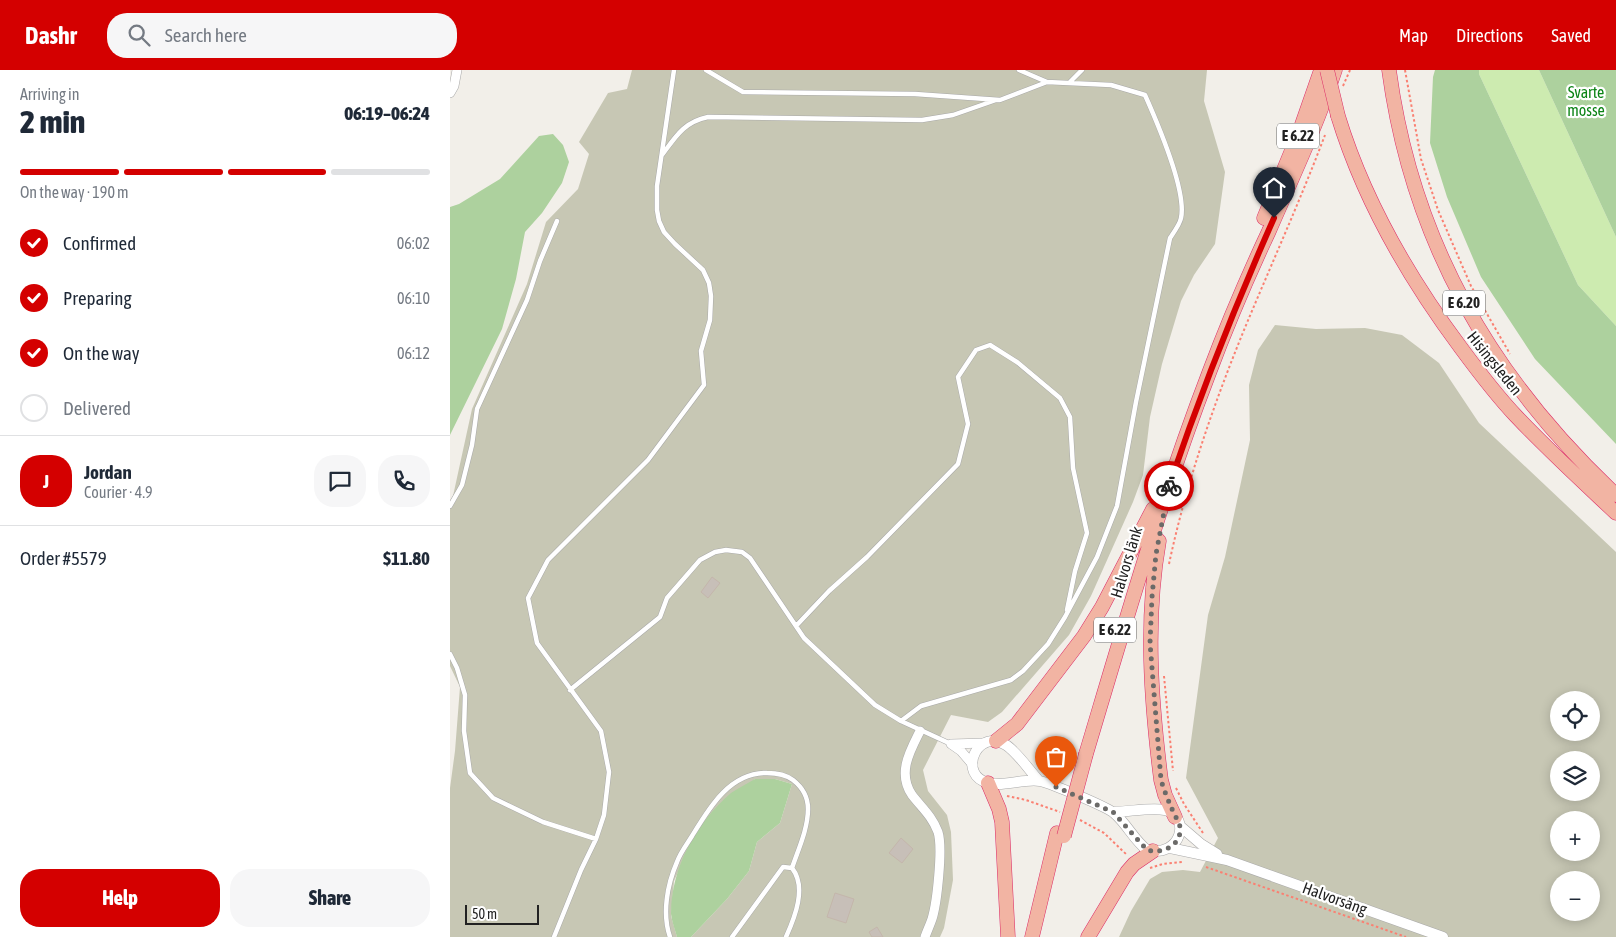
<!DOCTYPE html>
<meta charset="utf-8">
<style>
:root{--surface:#fff;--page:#f6f6f7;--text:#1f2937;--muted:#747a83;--line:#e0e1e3;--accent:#d40000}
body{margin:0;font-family:"Asap Condensed",sans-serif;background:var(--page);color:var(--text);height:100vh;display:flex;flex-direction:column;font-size:19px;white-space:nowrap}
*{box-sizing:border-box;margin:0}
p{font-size:16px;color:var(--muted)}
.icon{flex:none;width:28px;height:28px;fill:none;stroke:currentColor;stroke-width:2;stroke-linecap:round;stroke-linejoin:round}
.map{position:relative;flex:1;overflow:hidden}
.sheet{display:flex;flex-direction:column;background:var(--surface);width:450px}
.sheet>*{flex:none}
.buttons{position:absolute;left:1100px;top:621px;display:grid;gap:10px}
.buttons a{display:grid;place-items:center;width:50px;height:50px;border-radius:50%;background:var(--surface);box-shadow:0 2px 12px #0003;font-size:25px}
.scale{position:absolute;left:15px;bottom:12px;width:74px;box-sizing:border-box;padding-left:5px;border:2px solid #222;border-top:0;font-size:14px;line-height:18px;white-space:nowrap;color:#222;-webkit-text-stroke:4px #fff;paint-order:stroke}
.pin{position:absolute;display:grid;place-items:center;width:42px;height:42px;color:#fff;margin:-51px -21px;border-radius:50% 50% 50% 0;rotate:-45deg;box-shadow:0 0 5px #0007}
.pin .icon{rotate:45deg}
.courier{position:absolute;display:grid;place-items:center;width:50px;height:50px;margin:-25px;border:4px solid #d40000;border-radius:50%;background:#fff;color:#222;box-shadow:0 1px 6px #0007}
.headline em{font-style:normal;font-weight:800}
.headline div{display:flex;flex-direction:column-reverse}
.headline{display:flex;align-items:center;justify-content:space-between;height:85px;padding:0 20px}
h1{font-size:32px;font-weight:800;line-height:38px}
.bar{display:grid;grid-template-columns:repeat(4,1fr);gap:8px 5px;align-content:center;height:60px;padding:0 20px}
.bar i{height:6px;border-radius:4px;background:var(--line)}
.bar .selected{background:var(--accent)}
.bar p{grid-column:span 4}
.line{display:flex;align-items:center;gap:12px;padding:0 20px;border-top:1px solid var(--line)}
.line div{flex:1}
.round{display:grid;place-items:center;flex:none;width:52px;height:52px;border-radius:20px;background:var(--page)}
ol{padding:0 20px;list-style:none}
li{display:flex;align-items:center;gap:15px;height:55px}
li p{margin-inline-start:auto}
li .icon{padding:5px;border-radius:50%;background:var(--accent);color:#fff;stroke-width:4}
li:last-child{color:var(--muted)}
li i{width:28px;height:28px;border:2px solid var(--line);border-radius:50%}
.button{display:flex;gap:10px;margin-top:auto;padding:10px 20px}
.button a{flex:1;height:58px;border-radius:20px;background:var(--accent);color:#fff;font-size:20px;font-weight:800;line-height:58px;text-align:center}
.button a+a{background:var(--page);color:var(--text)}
header{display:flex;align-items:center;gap:30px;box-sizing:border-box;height:70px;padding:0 25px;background:var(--accent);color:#fff}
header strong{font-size:24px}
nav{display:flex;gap:28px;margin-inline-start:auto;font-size:18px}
.search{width:350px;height:45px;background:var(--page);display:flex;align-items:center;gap:12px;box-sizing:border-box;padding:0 18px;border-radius:20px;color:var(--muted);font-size:19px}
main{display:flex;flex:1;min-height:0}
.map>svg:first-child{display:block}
.construction{fill:#c7c7b4;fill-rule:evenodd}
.grass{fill:#cdebb0}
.forest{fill:#add19e}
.building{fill:#c7bfb8;stroke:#c4b6ab}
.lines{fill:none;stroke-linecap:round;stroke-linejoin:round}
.service-casing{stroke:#a9a9a9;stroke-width:5.5}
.minor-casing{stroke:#a9a9a9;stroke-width:10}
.tertiary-casing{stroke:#a9a9a9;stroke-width:11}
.trunk-casing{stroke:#dc2a67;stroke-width:15}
.path{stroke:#fa8072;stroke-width:2;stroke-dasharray:2.5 2.5;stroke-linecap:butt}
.service{stroke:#fff;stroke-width:4.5}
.minor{stroke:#fff;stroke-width:9}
.tertiary{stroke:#fff;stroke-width:10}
.trunk{stroke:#f2b4a3;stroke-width:14}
.trunk-bridge-casing{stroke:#dc2a67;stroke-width:15;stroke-linecap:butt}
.trunk-bridge{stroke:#f2b4a3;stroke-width:14}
.done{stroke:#6b6a68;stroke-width:5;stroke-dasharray:0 9}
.route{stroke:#d40000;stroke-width:6}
.labels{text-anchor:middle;stroke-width:4.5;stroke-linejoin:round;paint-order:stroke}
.shield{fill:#fff;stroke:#646464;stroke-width:1}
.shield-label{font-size:15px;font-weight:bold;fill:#222}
.park-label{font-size:16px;fill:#0c8416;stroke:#fff}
.street-label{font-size:16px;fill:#222;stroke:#fff}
</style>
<header>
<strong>Dashr</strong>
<div class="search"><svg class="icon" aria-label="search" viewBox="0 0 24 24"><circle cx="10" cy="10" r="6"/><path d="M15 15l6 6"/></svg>Search here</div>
<nav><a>Map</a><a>Directions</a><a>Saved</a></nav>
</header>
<main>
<section class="sheet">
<div class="headline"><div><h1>2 min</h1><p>Arriving in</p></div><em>06:19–06:24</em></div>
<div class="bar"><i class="selected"></i><i class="selected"></i><i class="selected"></i><i></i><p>On the way · 190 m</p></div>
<ol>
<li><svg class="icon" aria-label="check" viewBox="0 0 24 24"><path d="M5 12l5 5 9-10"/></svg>Confirmed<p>06:02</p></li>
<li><svg class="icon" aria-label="check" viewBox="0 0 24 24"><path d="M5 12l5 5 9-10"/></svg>Preparing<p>06:10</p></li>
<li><svg class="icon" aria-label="check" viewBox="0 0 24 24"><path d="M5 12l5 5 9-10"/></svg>On the way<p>06:12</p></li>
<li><i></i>Delivered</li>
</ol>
<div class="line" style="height:90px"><b class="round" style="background:var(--accent);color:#fff">J</b><div><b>Jordan</b><p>Courier · 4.9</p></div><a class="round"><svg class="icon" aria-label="chat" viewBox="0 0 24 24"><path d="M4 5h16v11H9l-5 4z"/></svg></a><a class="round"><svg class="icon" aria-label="phone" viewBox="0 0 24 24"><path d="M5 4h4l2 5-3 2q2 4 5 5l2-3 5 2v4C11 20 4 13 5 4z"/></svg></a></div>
<div class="line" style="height:65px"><div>Order #5579</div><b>$11.80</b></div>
<div class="button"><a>Help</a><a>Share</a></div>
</section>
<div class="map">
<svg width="1166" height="867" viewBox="0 0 1166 867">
<rect width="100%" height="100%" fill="#f2efe9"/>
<path class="construction" d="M182,0H757L754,31L775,102L765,174L744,205L731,231L712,294L700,347L693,405L683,432L641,526L619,565L552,642L538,652L501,645L473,700L478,721L497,745L501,762L503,810L494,858L490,867H241L277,829L299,801L307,772L330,753L342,714L325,709H305L245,765L224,811L221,846L227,867H0V718L5,681L10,617L0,596V431L3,426L22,339L77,214L96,152L128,119L139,84L129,72L158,23L177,19Z
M825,255L866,259L915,258L952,265L989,293L1029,353L1166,482V867H669L681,841L700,809L712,802L733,800L750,802L768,768L736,708L758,545L775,487L800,370L799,315L808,280ZM1109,630H1141V662H1109ZM1109,690H1141V722H1109ZM1109,750H1141V782H1109ZM1109,810H1141V842H1109Z"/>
<path class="grass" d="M1029,0H1089L1166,167V256L1128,215L1029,4Z"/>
<path class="forest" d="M985,0H1029V4L1128,215L1166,256V374L1085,289L1031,207L997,127L980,73L983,7Z
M1089,0H1166V167Z
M103,64L113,75L119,92L112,113L92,143L75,162L66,209L52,259L0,365V137L9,134L50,109L89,66Z
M305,709H325L342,714L330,753L307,772L299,801L277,829L241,867H227C225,860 222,852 221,844C221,798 246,753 281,723C288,718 297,714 305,709Z"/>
<path class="building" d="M262,507L270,513L258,528L251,522Z
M451,768L463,779L452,793L439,783Z
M385,823L404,829L396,853L377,847Z
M427,857L433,867H422L419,862Z"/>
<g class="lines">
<defs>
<path id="service" d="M256,0L293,22L465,24L550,30L597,12
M620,12L632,0
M212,85C226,66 234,52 258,47L472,50L503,45L546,30
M0,436L12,415L22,375L27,339L77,230L90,191L107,151
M346,556L379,521L417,487L508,394L518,354L508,307L526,280L540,275L567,292L610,328L620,347L623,398L637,463L625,501L617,540
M0,584L7,598L15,625L14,661L20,703L43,728L93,752L146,769
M120,620L210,547L217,528L250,490L265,482L276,480L292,482L300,488L354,568L425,635L451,651L501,674
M451,651L471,636L561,610L573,601L598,574L615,547L647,487L667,436L686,332L720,168C724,162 730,154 731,148C737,120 707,52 695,25L661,15L597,12L569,0
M104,867L131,800L146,769L154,745L159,702L151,661L87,573L78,528L98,490L198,390L254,315L251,281L260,250L261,226L259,213L253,200L225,174L214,162L209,151L207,140V116L224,0
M220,867C212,844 217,815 227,792C230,783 237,774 242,766C259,738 280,702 317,703C327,703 335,704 343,710C352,717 358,727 358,739C358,759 348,780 342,798
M282,867L333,797L342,798C357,817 345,847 336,867"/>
<path id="minor" d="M0,23L4,16L7,0
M470,661C460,681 447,703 462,725C472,738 482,746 488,762C493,778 487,833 482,849C480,855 477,861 475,867
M501,674L535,673
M501,674L511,681L523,695"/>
<path id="tertiary" d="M589,711C580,701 567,682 556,675C529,658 509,699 533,711C548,719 573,708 590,711C602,714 655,736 664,743C677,754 684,770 697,780C731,788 742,747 715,740C701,737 678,742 663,742
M730,756L751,774L767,784
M720,778L777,790L993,867"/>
<path id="trunk" d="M939,0C962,171 1041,308 1166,425
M888,46C914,131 958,207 1011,278C1028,301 1046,325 1066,346C1098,380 1132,411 1166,443
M814,148L849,63L871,0
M709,471C695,550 701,631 711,710L715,725L725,747
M546,671L567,654L634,566L652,537L703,439
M636,684C674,557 711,428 759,303C777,255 797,208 819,161C842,108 867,55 885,0
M538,713L549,739L552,752L558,867
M582,867L607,763
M638,867L677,802L684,794L703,781"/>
</defs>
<use href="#service" class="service-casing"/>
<use href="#minor" class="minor-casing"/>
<use href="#tertiary" class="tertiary-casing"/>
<use href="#trunk" class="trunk-casing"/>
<path class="path" d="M955,0L971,89L988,140L1021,216L1060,284
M893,16L900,0
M719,494C736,414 763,336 794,260C821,195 850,131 875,65
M714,606L723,701
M726,718L734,734L753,763
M557,726L576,730L610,742
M630,750L654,763L676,784
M756,797L956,867
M700,798L713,794L732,792"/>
<use href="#service" class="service"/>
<use href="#minor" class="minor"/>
<use href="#tertiary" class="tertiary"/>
<use href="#trunk" class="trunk"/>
<defs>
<path id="trunk-bridge" d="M877,0L888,46
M614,766L636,684"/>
</defs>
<use href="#trunk-bridge" class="trunk-bridge-casing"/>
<use href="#trunk-bridge" class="trunk-bridge"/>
</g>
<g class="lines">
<path class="done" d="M606,717L663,742L697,780C712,784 732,776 730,757C729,751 724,745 722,739C718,730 714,720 711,710L700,573L702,527L706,484L719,416"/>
<path class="route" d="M719,416C750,325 785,236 824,148"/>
</g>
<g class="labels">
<g class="shield">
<rect x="827" y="53.5" width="42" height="25" rx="4"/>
<rect x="993" y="220.5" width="42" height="25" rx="4"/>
<rect x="644" y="547.5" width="42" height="25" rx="4"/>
</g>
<g class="shield-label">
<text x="848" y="71">E 6.22</text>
<text x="1014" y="238">E 6.20</text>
<text x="665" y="565">E 6.22</text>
</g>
<g class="park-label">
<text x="1136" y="28">Svarte<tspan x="1136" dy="18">mosse</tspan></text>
</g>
<g class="street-label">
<text transform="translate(1045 293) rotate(51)" y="6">Hisingsleden</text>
<text transform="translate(676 492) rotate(-73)" y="6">Halvors länk</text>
<text transform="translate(885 828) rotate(20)" y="6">Halvorsäng</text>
</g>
</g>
</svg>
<div class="buttons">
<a><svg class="icon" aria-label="locate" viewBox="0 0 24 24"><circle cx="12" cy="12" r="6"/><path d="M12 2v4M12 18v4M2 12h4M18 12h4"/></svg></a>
<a><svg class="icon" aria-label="layers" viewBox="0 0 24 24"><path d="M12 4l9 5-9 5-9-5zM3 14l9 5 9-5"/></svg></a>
<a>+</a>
<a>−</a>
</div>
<div class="scale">50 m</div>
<div class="pin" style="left:606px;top:717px;background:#ea580c"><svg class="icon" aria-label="bag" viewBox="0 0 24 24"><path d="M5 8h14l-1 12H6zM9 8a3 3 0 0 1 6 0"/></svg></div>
<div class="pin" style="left:824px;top:148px;background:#1f2937"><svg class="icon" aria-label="home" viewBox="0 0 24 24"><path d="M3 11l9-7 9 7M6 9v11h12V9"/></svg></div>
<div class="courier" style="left:719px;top:416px"><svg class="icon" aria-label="bike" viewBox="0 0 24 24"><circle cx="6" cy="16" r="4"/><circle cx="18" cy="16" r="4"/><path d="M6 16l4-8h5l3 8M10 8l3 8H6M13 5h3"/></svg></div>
</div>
</main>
